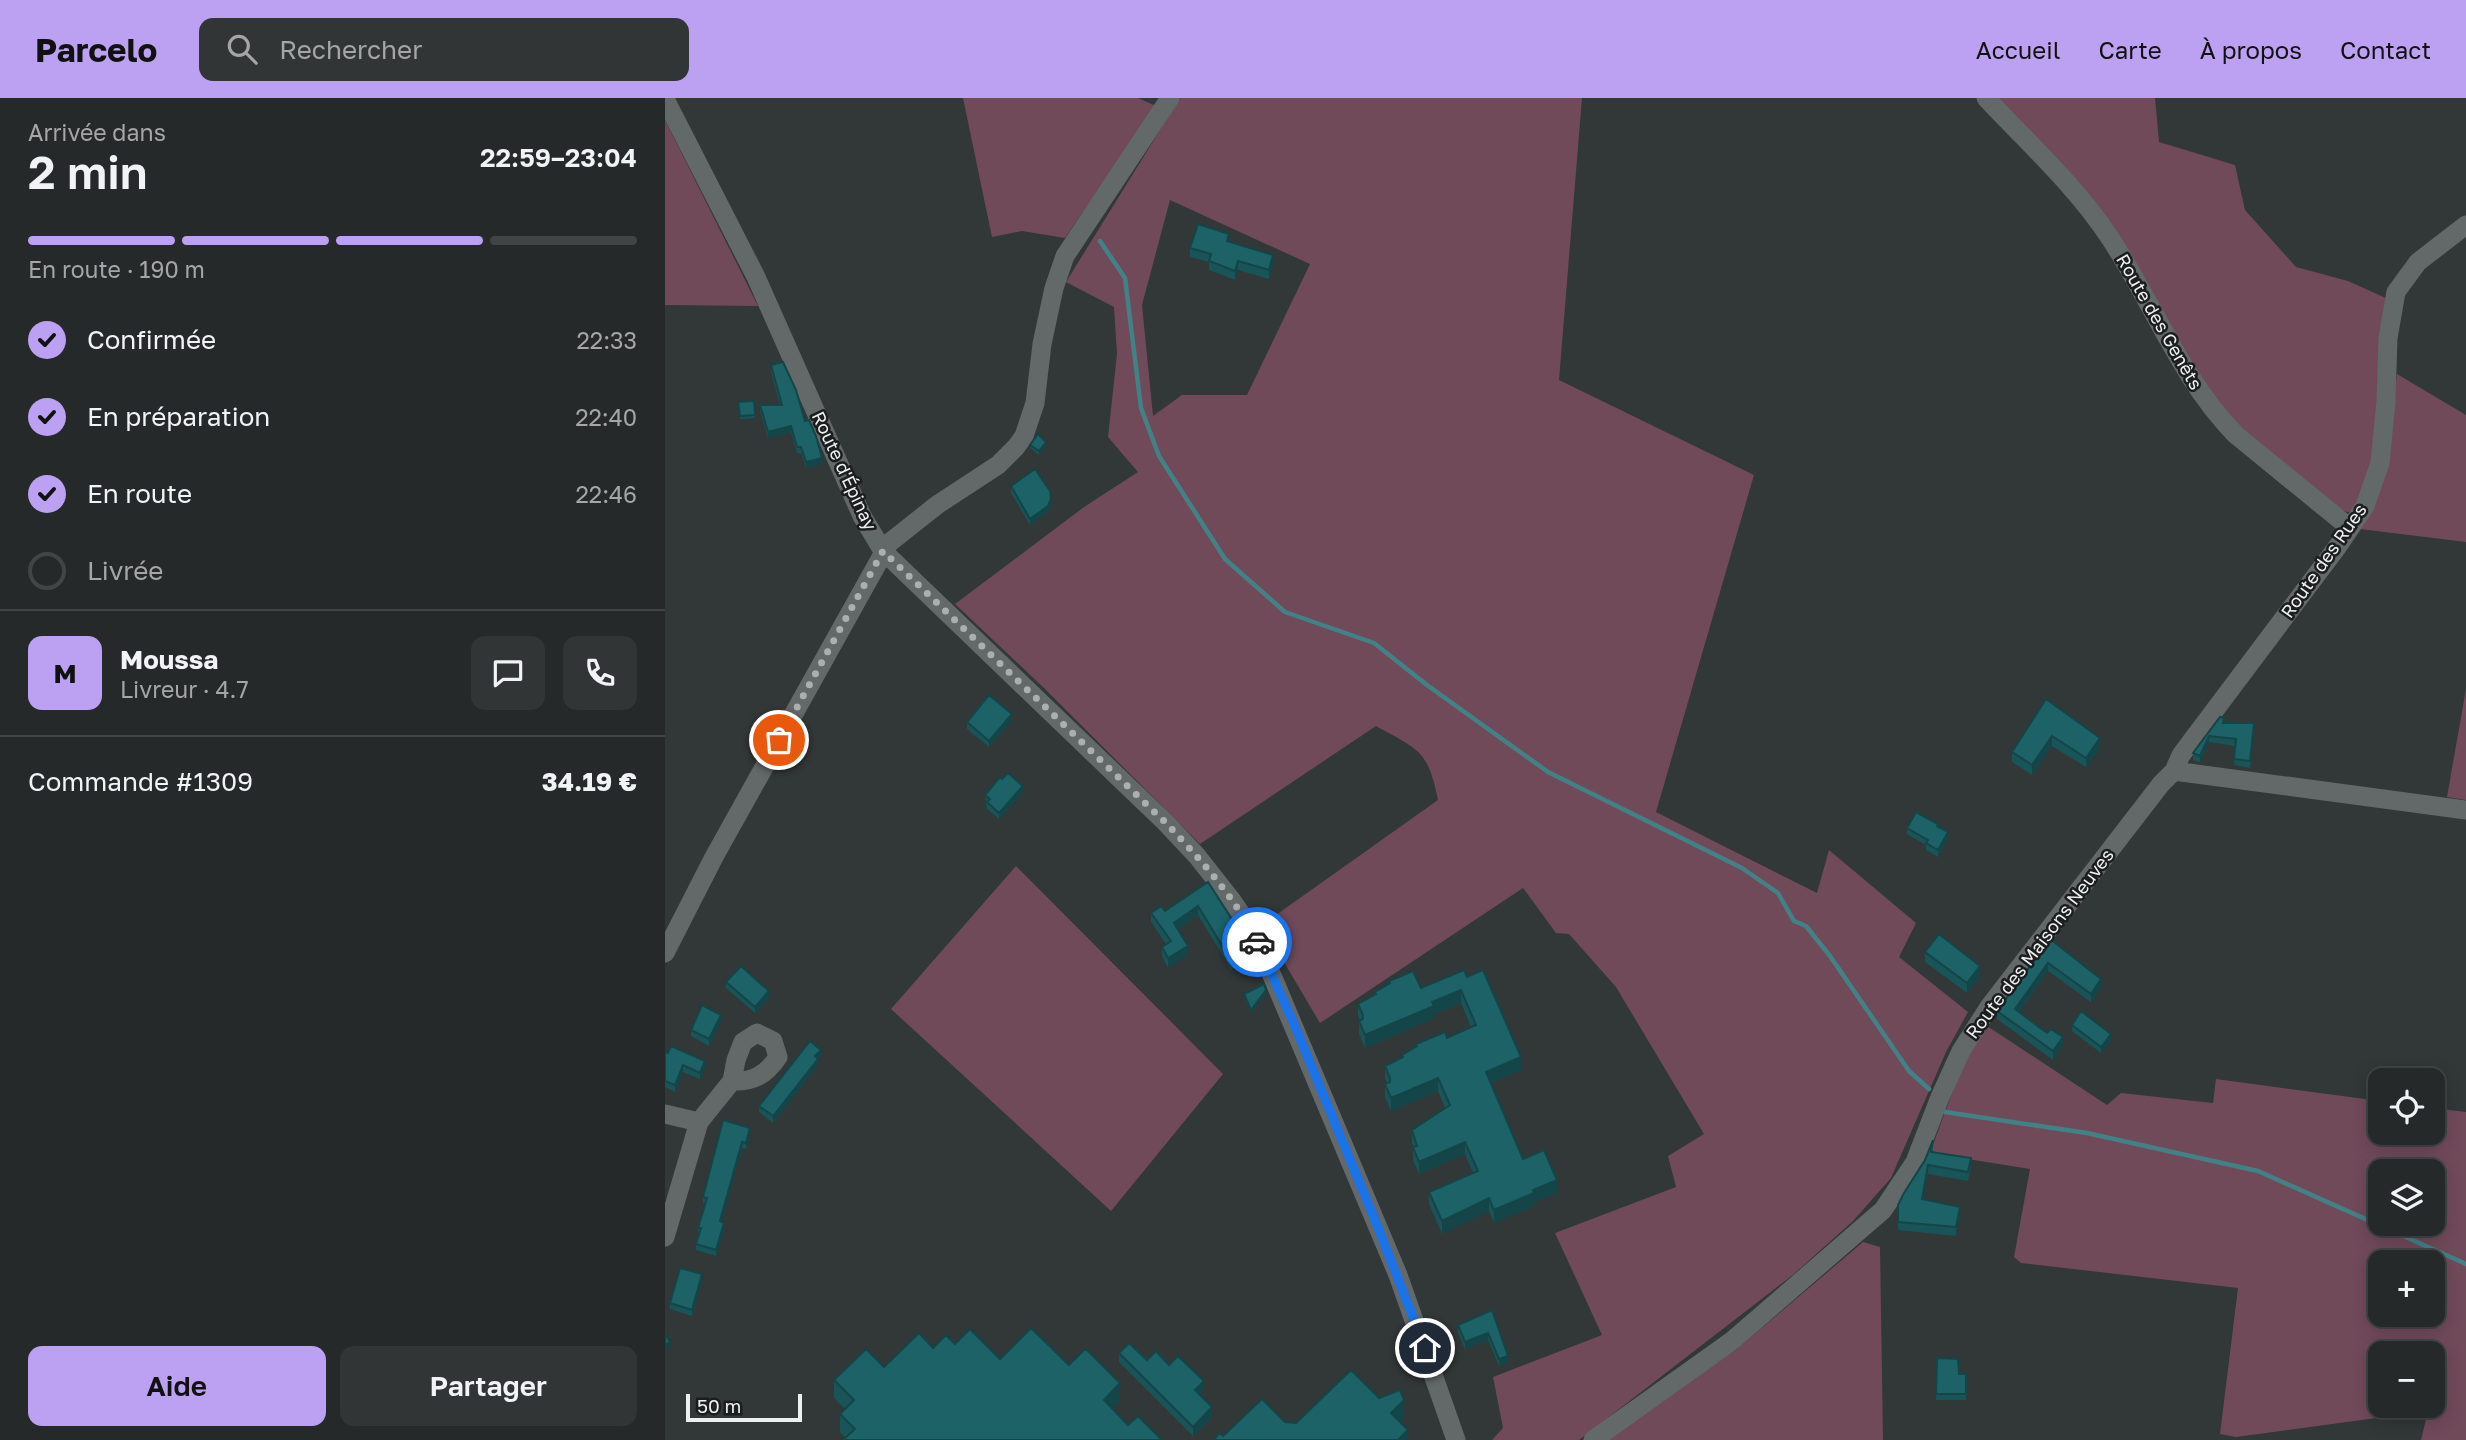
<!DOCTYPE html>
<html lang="fr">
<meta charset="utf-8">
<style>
:root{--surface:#262929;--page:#323535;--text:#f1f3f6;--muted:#a4a6a8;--line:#424546;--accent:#bca0f2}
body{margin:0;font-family:"Golos Text",sans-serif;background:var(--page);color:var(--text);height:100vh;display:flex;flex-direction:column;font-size:26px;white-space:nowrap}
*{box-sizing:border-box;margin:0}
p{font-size:23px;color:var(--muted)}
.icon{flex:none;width:38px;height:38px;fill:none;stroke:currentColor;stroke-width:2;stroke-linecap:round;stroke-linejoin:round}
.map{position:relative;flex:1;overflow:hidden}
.details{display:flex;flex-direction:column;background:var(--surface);width:665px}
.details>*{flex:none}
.buttons{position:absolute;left:1703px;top:970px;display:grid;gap:14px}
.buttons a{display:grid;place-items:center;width:77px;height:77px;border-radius:14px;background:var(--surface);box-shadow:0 4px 18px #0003,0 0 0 2px var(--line);font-size:35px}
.scale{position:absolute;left:21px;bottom:18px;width:116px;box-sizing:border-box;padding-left:7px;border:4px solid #edf0f0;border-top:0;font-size:19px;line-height:24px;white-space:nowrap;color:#edf0f0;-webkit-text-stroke:5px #1b1d1e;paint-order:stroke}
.pin{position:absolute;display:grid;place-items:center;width:60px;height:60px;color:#fff;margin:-30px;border:4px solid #fff;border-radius:50%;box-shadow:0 2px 7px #0007}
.courier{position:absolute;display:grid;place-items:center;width:70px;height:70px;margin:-35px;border:5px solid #1a73e8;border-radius:50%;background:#fff;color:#222;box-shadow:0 2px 9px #0007}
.overview em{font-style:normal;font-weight:600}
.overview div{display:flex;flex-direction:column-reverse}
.overview{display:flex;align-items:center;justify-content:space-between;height:119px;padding:0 28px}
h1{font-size:46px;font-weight:600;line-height:52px}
.bar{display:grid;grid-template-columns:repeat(4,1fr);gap:10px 7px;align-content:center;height:84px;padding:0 28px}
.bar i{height:9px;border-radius:5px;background:var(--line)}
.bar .active{background:var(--accent)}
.bar p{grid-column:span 4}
.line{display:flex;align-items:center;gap:18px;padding:0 28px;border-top:2px solid var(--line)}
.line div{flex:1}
.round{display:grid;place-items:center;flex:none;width:74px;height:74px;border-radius:14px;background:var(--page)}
ol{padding:0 28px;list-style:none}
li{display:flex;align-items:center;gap:21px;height:77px}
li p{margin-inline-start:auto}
li .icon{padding:7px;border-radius:50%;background:var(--accent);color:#111;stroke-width:4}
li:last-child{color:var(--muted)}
li i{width:38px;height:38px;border:4px solid var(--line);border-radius:50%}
.primary-button{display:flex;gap:14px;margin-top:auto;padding:14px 28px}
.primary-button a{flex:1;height:80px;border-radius:14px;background:var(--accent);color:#111;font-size:28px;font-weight:600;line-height:80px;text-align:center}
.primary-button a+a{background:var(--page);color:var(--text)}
header{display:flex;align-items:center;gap:42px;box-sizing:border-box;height:98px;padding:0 35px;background:var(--accent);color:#111}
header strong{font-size:33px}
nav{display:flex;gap:38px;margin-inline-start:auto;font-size:24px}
.search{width:490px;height:63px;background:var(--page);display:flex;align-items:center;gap:18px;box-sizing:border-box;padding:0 24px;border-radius:14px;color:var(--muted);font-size:26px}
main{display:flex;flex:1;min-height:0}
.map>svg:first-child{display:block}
.green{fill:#714a5a;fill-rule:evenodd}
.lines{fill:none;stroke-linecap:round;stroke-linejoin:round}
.stream{stroke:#418287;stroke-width:4.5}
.minor{stroke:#636869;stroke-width:19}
.wall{fill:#195459}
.shaded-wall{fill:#144548}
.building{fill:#1d6267;stroke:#144548;stroke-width:2}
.done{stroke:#acafaf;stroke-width:7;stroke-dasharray:0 12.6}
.route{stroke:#1a73e8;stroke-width:9}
.labels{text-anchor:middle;stroke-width:5;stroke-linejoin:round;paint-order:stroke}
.street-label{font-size:18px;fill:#edf0f0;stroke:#1b1d1e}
</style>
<header>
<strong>Parcelo</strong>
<div class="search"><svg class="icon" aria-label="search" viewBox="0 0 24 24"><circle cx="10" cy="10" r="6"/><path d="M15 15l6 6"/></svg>Rechercher</div>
<nav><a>Accueil</a><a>Carte</a><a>À propos</a><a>Contact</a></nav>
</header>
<main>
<section class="details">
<div class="overview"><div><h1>2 min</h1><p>Arrivée dans</p></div><em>22:59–23:04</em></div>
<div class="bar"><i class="active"></i><i class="active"></i><i class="active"></i><i></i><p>En route · 190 m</p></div>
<ol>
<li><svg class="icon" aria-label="check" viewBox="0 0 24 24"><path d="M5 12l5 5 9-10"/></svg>Confirmée<p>22:33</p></li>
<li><svg class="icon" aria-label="check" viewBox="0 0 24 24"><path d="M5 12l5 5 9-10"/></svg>En préparation<p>22:40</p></li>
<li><svg class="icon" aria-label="check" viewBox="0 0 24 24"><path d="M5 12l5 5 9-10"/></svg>En route<p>22:46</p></li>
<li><i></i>Livrée</li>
</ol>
<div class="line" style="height:126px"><b class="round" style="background:var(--accent);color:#111">M</b><div><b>Moussa</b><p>Livreur · 4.7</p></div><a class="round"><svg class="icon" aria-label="chat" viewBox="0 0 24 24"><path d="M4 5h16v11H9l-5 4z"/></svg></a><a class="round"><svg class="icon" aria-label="phone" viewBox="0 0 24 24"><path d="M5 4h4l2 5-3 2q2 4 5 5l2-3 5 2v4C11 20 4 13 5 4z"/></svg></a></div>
<div class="line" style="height:91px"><div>Commande #1309</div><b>34.19 €</b></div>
<div class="primary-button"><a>Aide</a><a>Partager</a></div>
</section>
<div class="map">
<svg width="1801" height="1342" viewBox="0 0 1801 1342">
<rect width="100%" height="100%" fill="#323737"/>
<path class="green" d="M298,0H473L491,8L400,140L357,133L327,139Z
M515,0H917L894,282L1089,377L991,714L1152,795L1164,752L1251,825L1234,859L1303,914L1281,954L1226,1080L1188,1123L1129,1176L914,1342H827L838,1330L828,1279L937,1237L890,1135L1011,1089L1003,1058L1039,1036L951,889L904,836L891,835L858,790L655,925L597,827L773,702C763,652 754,652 711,628L535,746L379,590L290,506L419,409L473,374L443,339L452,256L449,209L401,184ZM505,102L645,166L582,297H517L488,318L477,207Z
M1328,0H1490L1494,44L1570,67L1580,112L1631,169L1683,183L1723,201L1711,364L1692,413L1682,414L1667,408L1558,317L1465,167Z
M0,22L93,208L0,207Z
M1732,276L1801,317V444L1695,431L1724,350Z
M1801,591V702L1782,699Z
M351,768L558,976L446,1113L226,911Z
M1319,926L1442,1007L1456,995L1548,1005L1551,981L1715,1003V1034H1768V1010L1801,1014V1342H1756L1763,1313L1571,1339L1555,1336L1573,1190L1356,1165L1349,1159L1365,1071L1265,1055L1290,987ZM1715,1073H1768V1125H1715ZM1715,1164H1768V1216H1715ZM1715,1255H1768V1307H1715Z
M1198,1144L1215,1149L1218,1342H934L1072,1251Z"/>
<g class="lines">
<path class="stream" d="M435,143L460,180L476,310L494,358L560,461L620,514L709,545L762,587L883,674L1077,770L1113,795L1129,823L1141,828L1165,858L1244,973L1264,991
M1280,1014L1422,1035L1593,1073L1801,1166"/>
<path class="minor" d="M1321,0C1363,45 1411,88 1445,140C1488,205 1516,281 1571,337L1685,430
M0,1L91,179L197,418L218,453L501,725L532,758L565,800L583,826L606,875L733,1177L791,1342
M1509,673L1516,657L1673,448L1700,408L1715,365L1721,303L1723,240L1731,194L1753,164L1801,127
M0,855L49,759L224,445L272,407L333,367L351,349L359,338L370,305L377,246L389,190L400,158L505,0
M0,1016L34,1024
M0,1139L34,1024L67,983L71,962L78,944L92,935L108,943L113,959C101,977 88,984 67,983
M928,1342L1068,1242L1218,1112L1250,1064L1275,999L1296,953L1324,909L1496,686L1509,673L1801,712"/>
</g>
<path class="wall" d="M564,144L608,166L604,181L573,172L570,182L544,172V164L525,159V150Z
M106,267L140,323L157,366L141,370L136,355H132L126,334L103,340L95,313V307H115L106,274Z
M89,303L90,320L75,321L73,304Z
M365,347H381L374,357L365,350Z
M346,388L386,407L383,414L365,427L346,395Z
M1381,601L1435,650L1421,669L1387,648L1367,677L1347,664V654Z
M1555,619L1559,625L1589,631L1585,670L1569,667L1570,648L1544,644L1535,664L1528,662V655Z
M347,622L324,649L302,631V624Z
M358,694L334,721L322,711L320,697Z
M1273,728L1283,741L1273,759L1261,752V747L1242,736V730Z
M543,784L586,861L567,873L533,817L513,831L523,857L503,870L497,858V849L501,846L486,824V815L500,813Z
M1385,841L1436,889L1426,904L1383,873L1354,914L1398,947L1388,962L1332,921V913Z
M1260,854L1315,878L1302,895L1260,864Z
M802,879L856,972L826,985L858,1061L892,1095L869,1104V1108L829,1125L824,1113L777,1136L764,1106V1094L808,1075L800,1056L754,1076L748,1062V1049H749L747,1045V1032L780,1010L773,993L726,1013L720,999V986L722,985L720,981V968L737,959V957L751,948V946L782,940L806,929L796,905L769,916V920L700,950L694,936V923L695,922L693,918V906L710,896V894L724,885V883L756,890Z
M61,884L104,900L90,915L61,890Z
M601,895L586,915L579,899V896Z
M56,923L44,948L26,938V932Z
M1407,927L1446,942L1436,955L1407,933Z
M0,954L40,970L35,981L18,974L10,994L0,989Z
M156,958L153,961V967L108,1025L94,1014V1008Z
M58,1022L85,1037L81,1051L77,1050L56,1124L59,1131L51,1158L31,1152V1146L34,1136H33V1130L40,1106L38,1105V1099Z
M1268,1051V1054L1306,1069L1303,1083L1263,1076L1258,1101L1295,1118L1291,1138L1233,1132V1107Z
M37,1182L27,1218L5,1211V1205Z
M827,1212L843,1264L834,1268L823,1242L800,1251L793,1234V1227Z
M290,1246L335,1261L404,1267L455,1303L447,1311L463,1327L497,1342L181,1340L175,1334V1316L180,1311L169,1300V1282L219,1269L268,1250Z
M454,1255L482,1262L504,1267L539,1292L534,1297L547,1319L528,1338L454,1264Z
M1272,1260L1294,1276H1301V1302H1271Z"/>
<path class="shaded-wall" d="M608,157V166L604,181V172Z
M573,163V172L570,182V173Z
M126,328V334L103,340V334Z
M381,344V347L374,357V353Z
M157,360V366L141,370V364Z
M386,401V407L383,414L365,427V421Z
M347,616V622L324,649V643Z
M1387,638V648L1367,677V667Z
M1544,638V644L1535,664V658Z
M1435,640V650L1421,669V660Z
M358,688V694L334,721V715Z
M1283,734V741L1273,759V752Z
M533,808V817L509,834V825Z
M523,848V857L503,870V860Z
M586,851V861L567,873V864Z
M1383,865V873L1350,919V911Z
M1315,868V878L1302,895V885Z
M1436,881V889L1426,904V896Z
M601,892V895L586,915V912Z
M796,892V905L769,916V920L700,950V937L767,904Z
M104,893V900L90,915V909Z
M56,917V923L44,948V941Z
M1446,936V942L1436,955V949Z
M1398,939V947L1388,962V953Z
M156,952V958L150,964V958Z
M856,959V972L821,987V974Z
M153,961V967L108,1025V1018Z
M40,963V970L35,981V975Z
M18,967V974L10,994V987Z
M773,980V993L726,1013V1000Z
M85,1030V1037L81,1051V1045Z
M77,1044V1050L55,1129V1123Z
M800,1044V1056L754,1076V1064Z
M1263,1067V1076L1257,1110V1101Z
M892,1082V1095L869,1104V1108L829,1125V1112L868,1092Z
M824,1100V1113L777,1136V1123Z
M1295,1109V1118L1291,1138V1129Z
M59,1125V1131L51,1158V1152Z
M37,1176V1182L27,1218V1212Z
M823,1235V1242L800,1251V1244Z
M5,1244V1250L0,1252V1247Z
M843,1258V1264L834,1268V1261Z
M539,1283V1292L530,1301V1292Z
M455,1285V1303L439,1320V1302Z
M739,1302V1320L726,1333V1315Z
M547,1309V1319L528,1338V1329Z
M743,1332V1342H733Z"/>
<path class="building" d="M533,126L564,136L562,143L608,157L604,172L573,163L570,173L544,163L546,156L525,150Z
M118,264L131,292L140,323L144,322L151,338L157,360L141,364L136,349H132L126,328L103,334L95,307H117L106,267Z
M89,303L90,317L75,318L73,304Z
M373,336L381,344L374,353L365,347Z
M370,371L385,393L386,401L383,408L365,421L346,388Z
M324,597L347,616L324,643L302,624Z
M1381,601L1435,640L1421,660L1387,638L1367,667L1347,654Z
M1555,619L1559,620L1558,625H1589L1585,663L1569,661L1571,641L1544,638L1535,658L1528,655Z
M343,675L358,688L334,715L322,704L325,701L320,697L335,679L337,681Z
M1251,714L1273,726L1272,728L1283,734L1273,752L1261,745L1263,742L1242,730Z
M543,784L586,851L567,864L533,808L509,825L523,848L503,860L497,849L506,843L486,815L496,808L500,813Z
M1274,836L1315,868L1302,885L1260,854Z
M1385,841L1436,881L1426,896L1383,865L1350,911L1382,935L1386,931L1398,939L1388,953L1332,913Z
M76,868L104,893L90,909L61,884Z
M799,872L802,879L818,872L856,959L821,974L858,1061L879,1052L892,1082L868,1092L869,1095L829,1112L824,1100L777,1123L764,1094L813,1073L800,1044L754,1064L748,1049L752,1048L747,1032L785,1007L773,980L726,1000L720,986L725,984V980L720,968L738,959L737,957L752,948L751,946L780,934L782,940L811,927L796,892L767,904L769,908L700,937L694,923L698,921V917L693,906L711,896L710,894L725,885L724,883L748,873L756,890Z
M599,886L601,892L586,912L579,896Z
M37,907L56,917L44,941L26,932Z
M1416,913L1446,936L1436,949L1407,927Z
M145,943L156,952L150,958L153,961L108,1018L94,1008Z
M6,948L40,963L35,975L18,967L10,987L0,983V954L3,955Z
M58,1022L85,1030L81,1045L77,1044L55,1123L59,1125L51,1152L31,1146L36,1130H33L42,1100L38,1099Z
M1268,1042L1266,1054L1306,1060L1303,1074L1263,1067L1257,1101L1295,1109L1291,1129L1233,1124V1107L1239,1095L1260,1062Z
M15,1170L37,1176L27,1212L5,1205Z
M827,1212L843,1258L834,1261L823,1235L800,1244L793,1227Z
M366,1230L404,1267L420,1251L424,1254L455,1285L439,1302L463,1327L473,1318L497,1342H178L190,1331L175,1316L189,1302L169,1282L201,1251L219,1269L254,1235L268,1250L281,1237L290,1246L305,1231L335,1261Z
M0,1235L5,1244L0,1247Z
M464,1245L482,1262L491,1253L504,1267L513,1258L539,1283L530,1292L547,1309L528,1329L454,1255Z
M1272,1260L1293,1261L1294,1276H1301V1296H1271Z
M686,1272L714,1300L735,1292L739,1302L726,1315L743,1332L733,1342H548L555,1335L558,1338L597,1301L620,1324L631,1325Z"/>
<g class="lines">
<path class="done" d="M114,642L218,453L501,725C535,761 570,799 592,844"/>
<path class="route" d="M592,844L629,926L712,1127L760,1250"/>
</g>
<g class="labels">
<g class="street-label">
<text transform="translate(1494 224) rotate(60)" y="6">Route des Genêts</text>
<text transform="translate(179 373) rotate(65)" y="6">Route d'Épinay</text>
<text transform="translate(1659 463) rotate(-55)" y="6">Route des Rues</text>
<text transform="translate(1375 846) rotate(-53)" y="6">Route des Maisons Neuves</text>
</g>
</g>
</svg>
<div class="buttons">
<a><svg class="icon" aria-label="locate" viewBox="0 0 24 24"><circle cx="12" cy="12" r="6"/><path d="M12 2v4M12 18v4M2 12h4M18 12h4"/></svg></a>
<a><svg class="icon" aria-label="layers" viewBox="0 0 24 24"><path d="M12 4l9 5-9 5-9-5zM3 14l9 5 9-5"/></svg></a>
<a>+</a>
<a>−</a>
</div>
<div class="scale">50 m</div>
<div class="pin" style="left:114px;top:642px;background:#ea580c"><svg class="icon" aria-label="bag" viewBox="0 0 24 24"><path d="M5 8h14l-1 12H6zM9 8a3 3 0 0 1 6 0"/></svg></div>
<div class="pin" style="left:760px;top:1250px;background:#1f2937"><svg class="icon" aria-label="home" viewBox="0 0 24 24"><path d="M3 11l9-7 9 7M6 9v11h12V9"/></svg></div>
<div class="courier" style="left:592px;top:844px"><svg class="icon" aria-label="car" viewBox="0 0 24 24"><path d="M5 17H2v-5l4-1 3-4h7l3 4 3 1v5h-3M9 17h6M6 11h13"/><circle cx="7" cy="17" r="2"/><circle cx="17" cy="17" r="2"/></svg></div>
</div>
</main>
